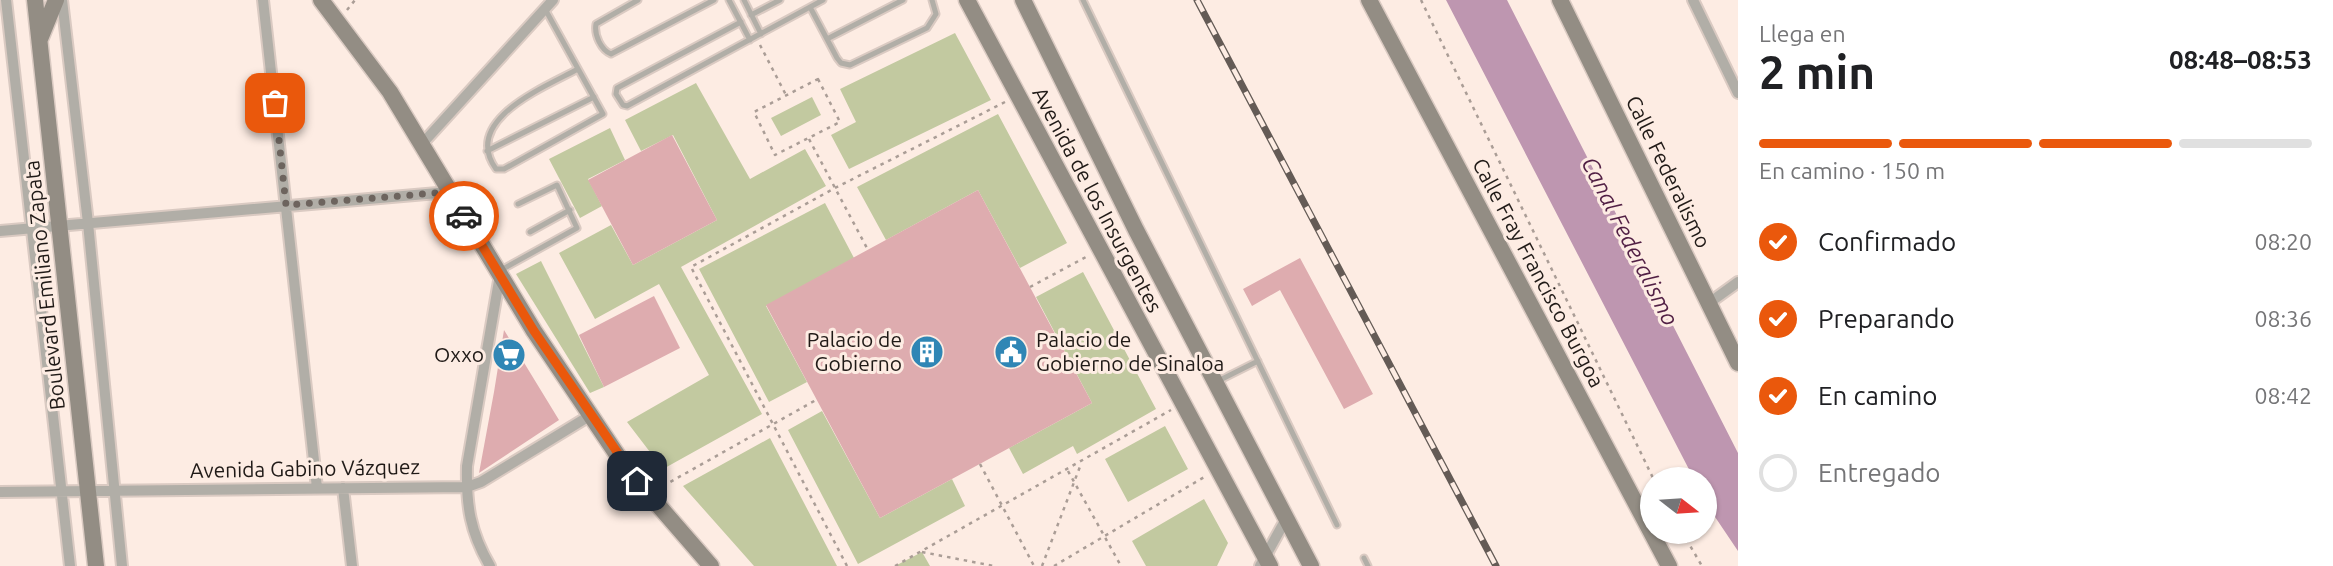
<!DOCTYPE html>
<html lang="es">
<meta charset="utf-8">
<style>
:root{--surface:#fff;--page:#f2f2f2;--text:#202124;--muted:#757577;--line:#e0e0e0;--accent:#ea580c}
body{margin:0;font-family:Ubuntu,sans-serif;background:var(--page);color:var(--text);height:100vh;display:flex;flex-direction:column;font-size:26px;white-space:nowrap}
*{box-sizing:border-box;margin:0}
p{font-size:23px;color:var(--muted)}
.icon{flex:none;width:38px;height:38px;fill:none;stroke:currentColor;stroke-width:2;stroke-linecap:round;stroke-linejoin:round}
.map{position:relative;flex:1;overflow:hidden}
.sheet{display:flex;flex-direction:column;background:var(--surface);width:595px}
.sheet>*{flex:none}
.needle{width:46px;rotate:107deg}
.controls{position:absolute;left:1640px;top:467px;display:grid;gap:14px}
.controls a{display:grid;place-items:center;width:77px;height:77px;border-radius:50%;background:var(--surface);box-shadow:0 2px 5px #0004;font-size:35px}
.pin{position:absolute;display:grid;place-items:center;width:60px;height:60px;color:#fff;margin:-30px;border-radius:14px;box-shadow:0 4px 10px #0006}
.courier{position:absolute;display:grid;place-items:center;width:70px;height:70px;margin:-35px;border:5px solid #ea580c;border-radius:50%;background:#fff;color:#222;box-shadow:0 2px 9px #0007}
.headline em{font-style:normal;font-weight:700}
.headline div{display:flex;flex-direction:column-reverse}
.headline{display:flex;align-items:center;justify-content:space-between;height:119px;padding:0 21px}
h1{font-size:46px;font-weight:700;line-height:52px}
.bar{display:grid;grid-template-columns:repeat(4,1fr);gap:10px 7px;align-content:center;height:84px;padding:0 21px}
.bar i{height:9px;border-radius:5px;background:var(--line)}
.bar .current{background:var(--accent)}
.bar p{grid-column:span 4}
ol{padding:0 21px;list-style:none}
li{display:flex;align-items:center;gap:21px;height:77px}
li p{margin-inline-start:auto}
li .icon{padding:7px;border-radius:50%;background:var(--accent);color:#fff;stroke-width:4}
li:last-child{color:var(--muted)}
li i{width:38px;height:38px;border:4px solid var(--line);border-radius:50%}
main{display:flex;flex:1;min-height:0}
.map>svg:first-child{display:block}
.green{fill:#c2c9a0}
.water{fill:#be96b0}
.building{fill:#deacaf}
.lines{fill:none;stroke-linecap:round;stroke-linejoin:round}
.service-casing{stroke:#dacac2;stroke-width:9}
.minor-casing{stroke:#dacac2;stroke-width:14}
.secondary-casing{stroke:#dacac2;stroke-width:19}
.path{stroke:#aa9d96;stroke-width:2.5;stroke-dasharray:3.5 5;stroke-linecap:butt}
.service{stroke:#b1aea7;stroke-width:5}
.minor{stroke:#b1aea7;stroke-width:10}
.secondary{stroke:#938d84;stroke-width:16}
.rail-casing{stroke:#645b56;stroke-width:7}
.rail{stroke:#fdece3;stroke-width:4.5;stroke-dasharray:13;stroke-linecap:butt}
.done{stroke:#6d645e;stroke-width:7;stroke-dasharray:0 12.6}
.route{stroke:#ea580c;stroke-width:9}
.labels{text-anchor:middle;stroke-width:6;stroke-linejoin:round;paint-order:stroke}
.street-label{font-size:21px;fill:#201a17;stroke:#fdece3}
.poi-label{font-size:21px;fill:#201a17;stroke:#fdece3;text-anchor:end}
.water-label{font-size:23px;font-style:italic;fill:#511f44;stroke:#fdece3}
</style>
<main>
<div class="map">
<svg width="1738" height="566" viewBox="0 0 1738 566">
<rect width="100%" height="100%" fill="#fdece3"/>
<path class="green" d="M955,33L991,100L849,169L831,135L856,122L840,89Z
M696,83L750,179L805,149L826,186L681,267L762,414L663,469L627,422L709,375L659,284L595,319L559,253L611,225L633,265L717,220L673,135L641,151L625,120Z
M812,97L821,115L781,136L771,118Z
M998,114L1067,243L1020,268L978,190L886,240L857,187Z
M610,128L625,160L588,179L602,206L580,218L549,159Z
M825,203L854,258L766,306L807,382L769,402L699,269Z
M541,261L604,387L590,393L516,274Z
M1083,272L1156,409L1077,454L1073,446L1023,474L1009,448L1092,403L1036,297Z
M822,411L880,518L952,479L965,506L858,564L788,430Z
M1165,426L1188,469L1128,502L1105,459Z
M770,438L837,566H754L683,486Z
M1204,499L1228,543L1217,566H1146L1132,541Z
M922,552L930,566H895Z"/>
<path class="water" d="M1446,0H1507L1738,453V551L1707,505L1705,500L1704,480L1694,479Z"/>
<path class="building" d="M672,135L717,220L633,265L588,180Z
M978,190L1092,403L880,518L766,305Z
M1300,258L1373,394L1344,409L1280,290L1252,306L1243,289Z
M654,296L680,348L604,387L579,335Z
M504,330L559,420L479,473L494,392Z"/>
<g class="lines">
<defs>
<path id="service" d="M638,0L596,24C594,35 601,50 611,54L714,0
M729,0L750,40
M744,0L761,34
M1083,0L1337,525
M810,7L837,58L841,63L850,65L927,28L936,14L932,0
M545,9L603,114L504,169H496C461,120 545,87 578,69
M751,15L780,0
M741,22L617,88L616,94L623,105L627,106L823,0
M827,39L903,0
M487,151L594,97
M530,232L570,210
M501,270L577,228L557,185L518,204
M1218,381L1258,361
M1364,558L1368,566"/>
<path id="minor" d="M6,0L70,566
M62,0L88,223L122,566
M263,0L317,488
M1693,0L1738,93
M422,144L553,0
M0,231L449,192
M1709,303L1738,282
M343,488L352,566
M0,492L467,487L481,482L591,415
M490,566C470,532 466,505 467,466L500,275
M1260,566L1286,519"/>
<path id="secondary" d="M35,0L96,566
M321,0L390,92L534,331L626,468L711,566
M967,0L1270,566
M1023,0L1136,230L1311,566
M1369,0L1669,566
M1560,0L1738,363
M40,39L56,0"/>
</defs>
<use href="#service" class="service-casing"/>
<use href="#minor" class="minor-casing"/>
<use href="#secondary" class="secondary-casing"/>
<path class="path" d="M1421,0L1654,480
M347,10L355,0
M760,45L786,95
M818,79L840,122L775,155L754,112Z
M809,139L868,250
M1030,287L1086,257
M980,464L1034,566
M1068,471L1121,566
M663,486L816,400
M1682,532L1702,566
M922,552L994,566
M847,566L691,267L835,188L1005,102
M895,566L1171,410
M1042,566L1081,464
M1054,566L1206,476"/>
<use href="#service" class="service"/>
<use href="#minor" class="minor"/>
<use href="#secondary" class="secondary"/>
<defs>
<path id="rail" d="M1197,0L1496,566"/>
</defs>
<use href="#rail" class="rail-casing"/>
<use href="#rail" class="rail"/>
</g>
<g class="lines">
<path class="done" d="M275,103L286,205L449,192L464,216"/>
<path class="route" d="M464,216L534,331L637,481"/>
</g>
<defs>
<symbol id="building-disc" viewBox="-11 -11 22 22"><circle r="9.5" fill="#2f86b5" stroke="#fdece3"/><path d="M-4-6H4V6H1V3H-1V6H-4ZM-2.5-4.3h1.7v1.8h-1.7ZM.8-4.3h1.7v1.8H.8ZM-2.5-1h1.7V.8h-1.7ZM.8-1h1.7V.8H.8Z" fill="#fff"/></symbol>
<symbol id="civic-disc" viewBox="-11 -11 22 22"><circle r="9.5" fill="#2f86b5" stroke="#fdece3"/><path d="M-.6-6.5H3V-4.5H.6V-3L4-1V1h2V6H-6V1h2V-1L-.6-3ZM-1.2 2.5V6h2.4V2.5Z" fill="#fff"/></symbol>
<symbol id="supermarket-disc" viewBox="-11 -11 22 22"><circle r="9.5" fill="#2f86b5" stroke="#fdece3"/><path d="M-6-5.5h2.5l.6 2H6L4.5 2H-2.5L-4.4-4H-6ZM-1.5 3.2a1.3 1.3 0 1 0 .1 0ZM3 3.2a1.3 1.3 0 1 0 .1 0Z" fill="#fff"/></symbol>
</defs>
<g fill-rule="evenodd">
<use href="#building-disc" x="908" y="333" width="38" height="38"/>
<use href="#civic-disc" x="992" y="333" width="38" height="38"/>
<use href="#supermarket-disc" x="490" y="336" width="38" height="38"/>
</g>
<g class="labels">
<g class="street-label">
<text transform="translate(1668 172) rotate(64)" y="7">Calle Federalismo</text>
<text transform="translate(1097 200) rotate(62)" y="7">Avenida de los Insurgentes</text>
<text transform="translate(1538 273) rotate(62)" y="7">Calle Fray Francisco Burgoa</text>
<text transform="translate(45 285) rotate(-96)" y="7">Boulevard Emiliano Zapata</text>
<text transform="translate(305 469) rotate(-1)" y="7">Avenida Gabino Vázquez</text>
</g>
<g class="poi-label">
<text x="902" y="347">Palacio de<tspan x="902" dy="24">Gobierno</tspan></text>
<text x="1036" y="347" text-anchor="start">Palacio de<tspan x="1036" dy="24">Gobierno de Sinaloa</tspan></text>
<text x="484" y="362">Oxxo</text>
</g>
<g class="water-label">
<text transform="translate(1630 241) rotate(63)" y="8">Canal Federalismo</text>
</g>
</g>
</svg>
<div class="controls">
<a><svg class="needle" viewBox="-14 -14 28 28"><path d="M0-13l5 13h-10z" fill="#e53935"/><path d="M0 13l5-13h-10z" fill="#757577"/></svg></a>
</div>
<div class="pin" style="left:275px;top:103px;background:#ea580c"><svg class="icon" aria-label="bag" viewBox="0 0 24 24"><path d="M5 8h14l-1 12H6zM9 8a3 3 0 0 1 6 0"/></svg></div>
<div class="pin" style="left:637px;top:481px;background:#1f2937"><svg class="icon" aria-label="home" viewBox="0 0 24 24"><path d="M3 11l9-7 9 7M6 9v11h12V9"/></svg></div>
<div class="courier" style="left:464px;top:216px"><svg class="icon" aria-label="car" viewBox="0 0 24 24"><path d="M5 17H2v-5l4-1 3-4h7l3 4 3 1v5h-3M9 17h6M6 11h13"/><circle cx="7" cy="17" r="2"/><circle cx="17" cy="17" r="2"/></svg></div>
</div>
<section class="sheet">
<div class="headline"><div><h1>2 min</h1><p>Llega en</p></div><em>08:48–08:53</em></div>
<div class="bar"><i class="current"></i><i class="current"></i><i class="current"></i><i></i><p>En camino · 150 m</p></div>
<ol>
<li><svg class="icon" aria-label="check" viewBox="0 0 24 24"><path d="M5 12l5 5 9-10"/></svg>Confirmado<p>08:20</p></li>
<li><svg class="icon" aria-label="check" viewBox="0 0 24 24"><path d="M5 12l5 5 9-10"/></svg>Preparando<p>08:36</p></li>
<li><svg class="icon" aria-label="check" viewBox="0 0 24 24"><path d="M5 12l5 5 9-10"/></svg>En camino<p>08:42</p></li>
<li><i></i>Entregado</li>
</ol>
</section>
</main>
